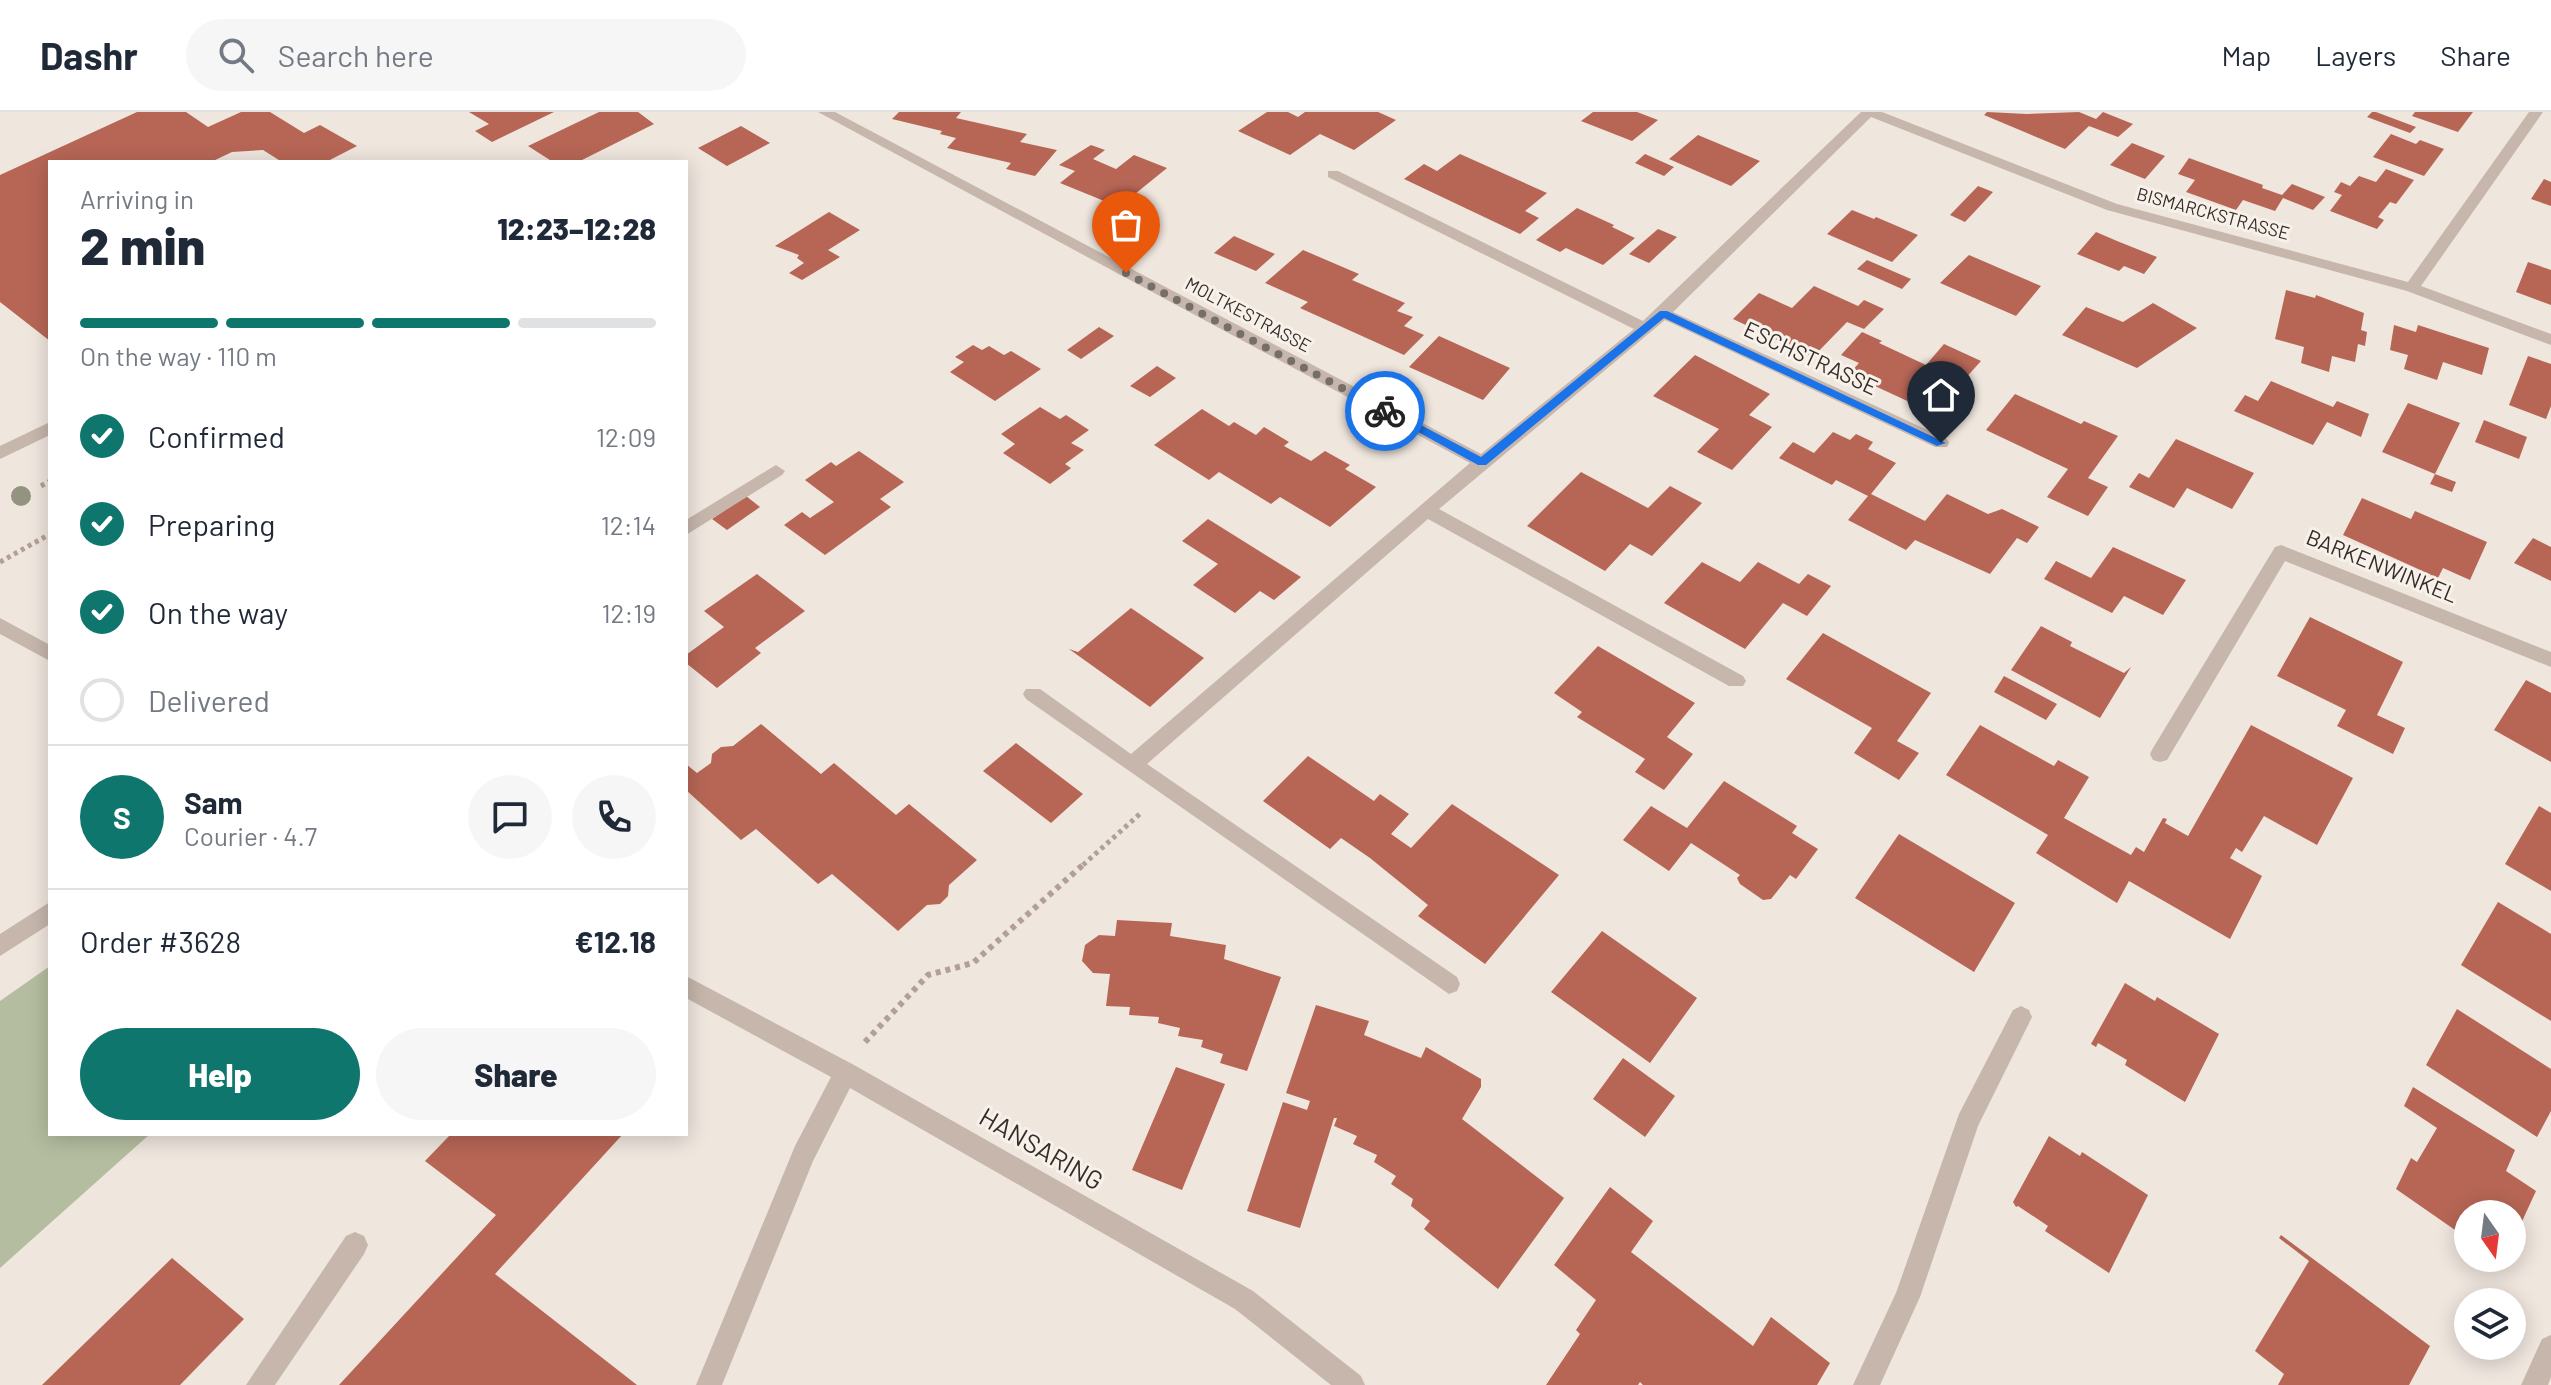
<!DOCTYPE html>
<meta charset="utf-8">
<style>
:root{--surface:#fff;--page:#f6f6f7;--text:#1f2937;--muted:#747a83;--line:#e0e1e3;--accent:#0f766e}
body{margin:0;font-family:Barlow,sans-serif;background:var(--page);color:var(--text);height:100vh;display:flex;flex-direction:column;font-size:30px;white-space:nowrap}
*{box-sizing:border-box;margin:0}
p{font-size:26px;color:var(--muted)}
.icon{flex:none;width:44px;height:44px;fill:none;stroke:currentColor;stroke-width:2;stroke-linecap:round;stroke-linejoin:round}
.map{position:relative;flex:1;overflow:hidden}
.panel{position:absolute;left:48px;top:48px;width:640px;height:976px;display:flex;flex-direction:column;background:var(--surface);border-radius:0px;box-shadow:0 4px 20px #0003}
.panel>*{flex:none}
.needle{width:52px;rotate:166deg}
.fabs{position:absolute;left:2454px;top:1088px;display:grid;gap:16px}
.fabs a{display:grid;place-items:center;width:72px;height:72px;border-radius:50%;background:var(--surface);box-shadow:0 4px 20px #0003;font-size:40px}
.pin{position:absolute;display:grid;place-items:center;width:68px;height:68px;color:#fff;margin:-82px -34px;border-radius:50% 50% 50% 0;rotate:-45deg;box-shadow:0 0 8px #0007}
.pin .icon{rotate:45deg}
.courier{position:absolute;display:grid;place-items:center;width:80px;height:80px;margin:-40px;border:6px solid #1a73e8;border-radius:50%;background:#fff;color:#222;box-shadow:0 2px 10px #0007}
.summary em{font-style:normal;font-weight:800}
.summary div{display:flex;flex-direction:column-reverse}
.summary{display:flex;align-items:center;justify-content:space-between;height:136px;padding:0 32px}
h1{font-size:52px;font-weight:800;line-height:60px}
.bar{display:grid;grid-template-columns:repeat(4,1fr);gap:12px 8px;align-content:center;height:96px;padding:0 32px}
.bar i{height:10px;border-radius:6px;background:var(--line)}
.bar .on{background:var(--accent)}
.bar p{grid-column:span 4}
.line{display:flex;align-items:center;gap:20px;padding:0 32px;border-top:2px solid var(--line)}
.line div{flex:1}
.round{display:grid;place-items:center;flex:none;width:84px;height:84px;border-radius:42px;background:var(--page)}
ol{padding:0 32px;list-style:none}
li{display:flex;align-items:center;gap:24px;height:88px}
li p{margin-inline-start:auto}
li .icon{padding:8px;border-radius:50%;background:var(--accent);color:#fff;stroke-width:4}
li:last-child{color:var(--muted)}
li i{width:44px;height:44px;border:4px solid var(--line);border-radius:50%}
.button{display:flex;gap:16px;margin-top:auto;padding:16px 32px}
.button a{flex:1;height:92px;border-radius:48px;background:var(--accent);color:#fff;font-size:32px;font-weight:800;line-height:92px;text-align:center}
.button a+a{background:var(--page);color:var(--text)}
header{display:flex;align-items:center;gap:48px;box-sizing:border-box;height:112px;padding:0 40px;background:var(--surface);border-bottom:2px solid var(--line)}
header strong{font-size:38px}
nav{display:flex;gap:44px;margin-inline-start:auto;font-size:28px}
.search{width:560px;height:72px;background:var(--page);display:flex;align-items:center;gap:20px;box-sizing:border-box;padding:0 28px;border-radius:44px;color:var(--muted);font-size:30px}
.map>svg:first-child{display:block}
.green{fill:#b5bda0}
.building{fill:#b76655}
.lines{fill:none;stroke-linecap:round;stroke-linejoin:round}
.path-far1{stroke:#b2a096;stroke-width:5;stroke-dasharray:4 4;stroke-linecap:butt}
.path{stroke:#b2a096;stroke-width:6;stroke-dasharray:5 5;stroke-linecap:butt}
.minor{fill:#c6b6ac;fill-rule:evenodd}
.tree{fill:#93947f}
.route{fill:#1a73e8}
.done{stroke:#766e69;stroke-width:8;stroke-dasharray:0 14.4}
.labels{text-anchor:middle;stroke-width:6;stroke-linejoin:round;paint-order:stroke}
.far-street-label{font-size:18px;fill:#352d2a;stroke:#f8f1ea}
.street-label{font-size:22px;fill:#352d2a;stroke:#f8f1ea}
.near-street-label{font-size:26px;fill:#352d2a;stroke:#f8f1ea}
</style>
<header>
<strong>Dashr</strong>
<div class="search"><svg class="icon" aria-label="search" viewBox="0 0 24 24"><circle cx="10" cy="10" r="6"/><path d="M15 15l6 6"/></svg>Search here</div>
<nav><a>Map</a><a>Layers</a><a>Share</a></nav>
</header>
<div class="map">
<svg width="2551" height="1273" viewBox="0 0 2551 1273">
<rect width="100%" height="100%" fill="#efe6de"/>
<path class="green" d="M50,854V1022H150L0,1156V889Z"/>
<path class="building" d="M137,0H186L208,15L241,0H270L304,21L320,13L357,34L326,50H282L263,38L232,40L211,50H50V229L0,190V63Z
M469,0H554L492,30L475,19L489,12Z
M599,0H638L654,12L578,50H553L528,34Z
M899,0H961L956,6L1027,22L1020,30L1057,38L1035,64L1006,57L1011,51L947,36L956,26L940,22L942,19L892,7Z
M1267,0H1288L1298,5L1305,0H1378L1396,8L1354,38L1320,22L1290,43L1238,19Z
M1593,0H1637L1658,8L1632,29L1581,9Z
M1987,0L2027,2L2079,0L2096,7L2103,0L2133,12L2118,25L2089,14L2065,37L1984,3Z
M2372,0H2376L2416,15L2410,21L2367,5Z
M2415,0H2473L2458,20L2412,4Z
M741,14L770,31L727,54L698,36Z
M2391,22L2416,32L2420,28L2444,37L2424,64L2373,45Z
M1698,23L1760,49L1731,74L1669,47Z
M2132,31L2165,44L2145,67L2110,53Z
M1091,33L1105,38L1093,47L1116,57L1134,43L1167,56L1119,95L1060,71L1075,59L1059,53Z
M1460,42L1547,81L1525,99L1539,106L1520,122L1404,67L1424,52L1437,59Z
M1645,42L1674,55L1664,64L1635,51Z
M2189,46L2263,73L2262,76L2282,83L2292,72L2325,85L2313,98L2283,86L2275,99L2243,88L2236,98L2186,80L2195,68L2178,62Z
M2386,57L2414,68L2396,92L2390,90L2378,105L2384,108L2377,117L2330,99L2342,83L2334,80L2341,70L2350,74L2359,64L2376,70Z
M2544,67L2551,70V94L2531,87Z
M1978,74L1993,80L1965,110L1950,103Z
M1577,96L1614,113L1612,115L1635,126L1603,153L1566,136L1560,140L1536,128Z
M1852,98L1874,107L1876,105L1918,123L1892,150L1827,122Z
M829,100L860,118L828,138L840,145L802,168L789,161L804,151L797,146L799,143L775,134Z
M1658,117L1677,125L1649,151L1629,142Z
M2096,120L2117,129L2157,145L2144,162L2124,154L2119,159L2077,142Z
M1234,124L1275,142L1256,159L1214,141Z
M1303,138L1359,162L1352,168L1405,191L1397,199L1413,205L1404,214L1424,223L1404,243L1300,196L1308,190L1265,171Z
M1969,143L2041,174L2016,204L1940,171Z
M1867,148L1911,167L1902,177L1857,157Z
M2528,150L2551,158V193L2516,180Z
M1814,174L1858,194L1864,188L1884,197L1864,217L1847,210L1813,245L1733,207L1759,181L1792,196Z
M2286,178L2315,186L2316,183L2364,201L2361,218L2367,220L2365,234L2358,232L2355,250L2332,244L2329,260L2301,251L2304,235L2275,227Z
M2153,191L2197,216L2137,256L2062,223L2086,195L2123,210Z
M2394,213L2416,220L2418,213L2489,236L2482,263L2443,250L2437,268L2404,257L2408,243L2390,238Z
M1099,215L1114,224L1081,247L1067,238Z
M1862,220L1882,229L1879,231L1926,253L1944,232L1981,249L1963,269L1971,273L1944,306L1849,262L1859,251L1841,243Z
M1439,224L1510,256L1483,288L1409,255Z
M973,233L982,238L989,234L1004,243L1011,239L1041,257L995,289L950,260L964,250L955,245Z
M1695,243L1770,282L1749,303L1772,315L1732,358L1697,340L1719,317L1653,284Z
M2528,244L2551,252V294L2546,307L2509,293Z
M1157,254L1176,266L1150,285L1130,274Z
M2271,269L2333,295L2337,289L2369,302L2361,325L2327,310L2313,333L2234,299L2245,283L2258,289Z
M2015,282L2081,312L2084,309L2118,324L2088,366L2108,375L2088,404L2047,385L2068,357L1986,318Z
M2408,291L2460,311L2435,362L2382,340Z
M1040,295L1060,307L1066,303L1089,318L1071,331L1084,338L1065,352L1071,356L1050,372L1003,341L1015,332L1001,322Z
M1202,297L1229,314L1234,310L1256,323L1264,315L1289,330L1284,334L1311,349L1325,339L1350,353L1345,357L1376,375L1330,415L1280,385L1271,392L1219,360L1209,368L1154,333Z
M2484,308L2527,325L2519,347L2475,330Z
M1833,320L1850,328L1856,322L1873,330L1868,337L1896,351L1871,382L1925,409L1947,382L1988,402L2002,397L2039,415L2027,431L2017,426L1990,462L1915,428L1906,438L1848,408L1868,384L1836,368L1832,373L1779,346L1793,330L1814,341Z
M2176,327L2254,361L2232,397L2187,376L2174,396L2129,375L2139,361L2149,366Z
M859,339L904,370L880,387L891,395L825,443L784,413L802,400L810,406L834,390L805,368L831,350L836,354Z
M1581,360L1648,396L1670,374L1702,391L1652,444L1630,432L1605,459L1527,414Z
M2435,362L2456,370L2452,380L2430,372Z
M746,384L760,395L727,418L712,407Z
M2362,386L2411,407L2415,399L2487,430L2470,468L2443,456L2438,466L2343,423Z
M1208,407L1301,465L1274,488L1260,479L1235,501L1193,473L1218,452L1182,429Z
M2533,426L2551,435V469L2514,451Z
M2113,435L2186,468L2163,503L2124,484L2112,501L2044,467L2056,449L2091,466Z
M1702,450L1740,470L1758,450L1799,472L1808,462L1831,474L1807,504L1783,491L1745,537L1664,491Z
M757,462L805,499L755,536L761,541L717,576L686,551V543L724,515L704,499Z
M1131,496L1204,546L1150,595L1069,537L1078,540Z
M2310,505L2403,550L2377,603L2405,616L2393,642L2337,614L2346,598L2277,564Z
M2041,514L2072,530L2070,534L2124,561L2131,555L2100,606L2011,558Z
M1823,521L1931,581L1897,629L1919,641L1899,668L1854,641L1872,616L1786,567Z
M1598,534L1695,591L1667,625L1693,642L1664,678L1635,660L1645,647L1577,605L1582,600L1554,581Z
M2004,564L2057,592L2046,608L1994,580Z
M2526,568L2551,581V650L2494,618Z
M761,612L821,662L834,651L896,703L909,692L977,748L949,773L948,784L940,792L927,793L898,819L832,762L818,772L756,717L741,728L686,678V652L697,661L711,651L712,642L721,635L733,634Z
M1980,613L2054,654L2058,648L2089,665L2064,706L2131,743L2136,735L2144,740L2163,706L2167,707L2165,711L2188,724L2251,613L2353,666L2317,733L2264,704L2242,740L2236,736L2230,746L2262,764L2230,827L2129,769L2117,791L2036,741L2048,723L1946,663Z
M1016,631L1083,682L1051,711L983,659Z
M1308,644L1374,689L1380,682L1409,702L1391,722L1411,736L1452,692L1559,763L1485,852L1418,804L1428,793L1370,746L1341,726L1330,737L1263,689Z
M1724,669L1797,714L1792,721L1818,737L1796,767L1790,763L1771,787L1763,788L1740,772L1737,766L1740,763L1691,731L1669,759L1623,728L1651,694L1687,716Z
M2539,694L2551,701V779L2505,752Z
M1899,722L2015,791L1974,860L1855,786Z
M2498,790L2551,822V909L2461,853Z
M1117,808L1172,811L1170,824L1226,833L1224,847L1281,865L1247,959L1220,951L1223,942L1201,935L1203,928L1178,924L1180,916L1158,911L1159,905L1129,903L1130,895L1106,894L1110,862L1093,861L1082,849L1085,833L1099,823L1115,824Z
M1602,819L1697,886L1650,951L1551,880Z
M2125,871L2155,889L2157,885L2219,922L2185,990L2125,953L2127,948L2098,931L2096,935L2091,932Z
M1316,893L1369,909L1364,923L1421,946L1426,935L1481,967V975L1462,1007L1564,1086L1498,1177L1424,1117L1430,1109L1411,1094L1413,1087L1391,1072L1396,1064L1374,1050L1377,1043L1353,1032L1357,1024L1334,1014L1337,1006H1334L1300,1116L1247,1099L1283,990L1307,998L1310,989L1286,981Z
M2457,897L2551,957V999L2537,1025L2426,953Z
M1623,946L1675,984L1645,1025L1593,987Z
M1176,955L1225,972L1182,1078L1132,1058Z
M2413,975L2515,1038L2506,1059L2536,1079L2518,1118L2512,1114V1102H2468V1127L2396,1077L2411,1046L2417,1050L2437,1016L2404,994Z
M451,1022H623L495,1162L637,1273H339L496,1103L425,1049Z
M2049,1024L2080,1044L2082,1040L2148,1083L2109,1161L2045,1119L2048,1114L2018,1094L2016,1095L2013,1090Z
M1610,1075L1653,1109L1631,1140L1753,1234L1771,1205L1830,1251L1817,1273H1643L1640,1270L1638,1273H1546L1580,1222L1576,1218L1596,1188L1554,1153Z
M2281,1123L2430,1234L2409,1273H2278L2284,1262L2255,1239L2309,1149L2279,1126Z
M172,1146L244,1207L180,1273H42Z"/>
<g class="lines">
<path class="path-far1" d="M41,374L50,369
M0,450L50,422
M1083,753L1142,700"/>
<path class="path" d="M865,930L928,863L973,851L1085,751"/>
<path class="minor" d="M818,0H835L1481,342L1634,217L1328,65V59H1338L1643,209L1861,0H1882L2117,92L2408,170L2529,0H2543L2421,174L2551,222V233L2407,179L2107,98L1871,5L1673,200L1947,327L1949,331L1947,335H1935L1665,208L1439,397L1743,564L1746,569L1743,574H1729L1428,407L1147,652L1457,865L1460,872L1457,879L1449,882L1026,587L1023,582L1026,577H1040L1131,642L1470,351Z
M50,310V323L0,347V334Z
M776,353L785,359L782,363L686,423V408Z
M2281,433L2551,540V555L2285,449L2167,648L2160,650L2153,648L2150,642L2153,636L2275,435Z
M0,506L50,533V549L0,522Z
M50,790V812L0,844V822Z
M686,864L854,953L1253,1179L1361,1264L1365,1273H1331L1235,1197L850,976L813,1049L722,1273H696L795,1034L831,965L686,886Z
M2021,894L2029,898L2032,905L1978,1014L1920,1185L1880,1273H1853L1896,1181L1959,1002L2013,898Z
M355,1120L364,1124L368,1133L364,1142L275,1273H246L346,1124Z
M2551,1223V1265L2548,1273H2521L2542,1227Z"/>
</g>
<circle class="tree" cx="21" cy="384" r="10"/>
<path class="route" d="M1660,199H1667L1946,331L1937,334L1664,206L1486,353H1478L1380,299L1389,296L1481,345Z"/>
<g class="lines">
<path class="done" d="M1126,161L1385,299"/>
</g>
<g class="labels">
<g class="far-street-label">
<text transform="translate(2213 102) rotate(15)" y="6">BISMARCKSTRASSE</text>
<text transform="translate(1248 203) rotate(28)" y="6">MOLTKESTRASSE</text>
</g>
<g class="street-label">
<text transform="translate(1811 246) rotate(25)" y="8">ESCHSTRASSE</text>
<text transform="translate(2382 454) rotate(22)" y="8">BARKENWINKEL</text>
</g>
<g class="near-street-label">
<text transform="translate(1041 1037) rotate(30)" y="9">HANSARING</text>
</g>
</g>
</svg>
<div class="fabs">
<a><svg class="needle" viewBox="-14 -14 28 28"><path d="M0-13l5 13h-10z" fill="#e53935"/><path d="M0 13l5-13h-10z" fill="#747a83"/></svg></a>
<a><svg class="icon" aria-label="layers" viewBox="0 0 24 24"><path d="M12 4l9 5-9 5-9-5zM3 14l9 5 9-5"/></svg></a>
</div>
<div class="pin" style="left:1126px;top:161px;background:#ea580c"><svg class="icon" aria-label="bag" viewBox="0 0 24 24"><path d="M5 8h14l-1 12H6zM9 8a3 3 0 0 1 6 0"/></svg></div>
<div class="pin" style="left:1941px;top:331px;background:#1f2937"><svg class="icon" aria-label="home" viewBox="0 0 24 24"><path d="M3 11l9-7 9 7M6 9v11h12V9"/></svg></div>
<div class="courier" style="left:1385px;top:299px"><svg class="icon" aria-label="bike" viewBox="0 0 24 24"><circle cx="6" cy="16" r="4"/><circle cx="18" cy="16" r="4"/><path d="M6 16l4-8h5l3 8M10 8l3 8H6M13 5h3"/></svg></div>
<section class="panel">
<div class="summary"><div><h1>2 min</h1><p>Arriving in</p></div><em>12:23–12:28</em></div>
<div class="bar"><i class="on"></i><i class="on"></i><i class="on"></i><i></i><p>On the way · 110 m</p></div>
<ol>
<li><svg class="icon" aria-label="check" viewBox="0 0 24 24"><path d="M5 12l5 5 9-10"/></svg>Confirmed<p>12:09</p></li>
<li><svg class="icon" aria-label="check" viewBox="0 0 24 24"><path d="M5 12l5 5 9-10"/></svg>Preparing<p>12:14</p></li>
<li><svg class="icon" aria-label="check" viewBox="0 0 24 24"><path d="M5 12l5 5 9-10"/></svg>On the way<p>12:19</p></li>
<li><i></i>Delivered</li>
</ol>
<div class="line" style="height:144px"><b class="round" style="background:var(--accent);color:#fff">S</b><div><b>Sam</b><p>Courier · 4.7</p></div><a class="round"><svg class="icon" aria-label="chat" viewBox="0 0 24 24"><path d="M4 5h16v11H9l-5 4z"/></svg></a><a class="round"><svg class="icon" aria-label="phone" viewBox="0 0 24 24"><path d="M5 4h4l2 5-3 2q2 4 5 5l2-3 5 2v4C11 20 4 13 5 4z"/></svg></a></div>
<div class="line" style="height:104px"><div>Order #3628</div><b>€12.18</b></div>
<div class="button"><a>Help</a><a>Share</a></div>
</section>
</div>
